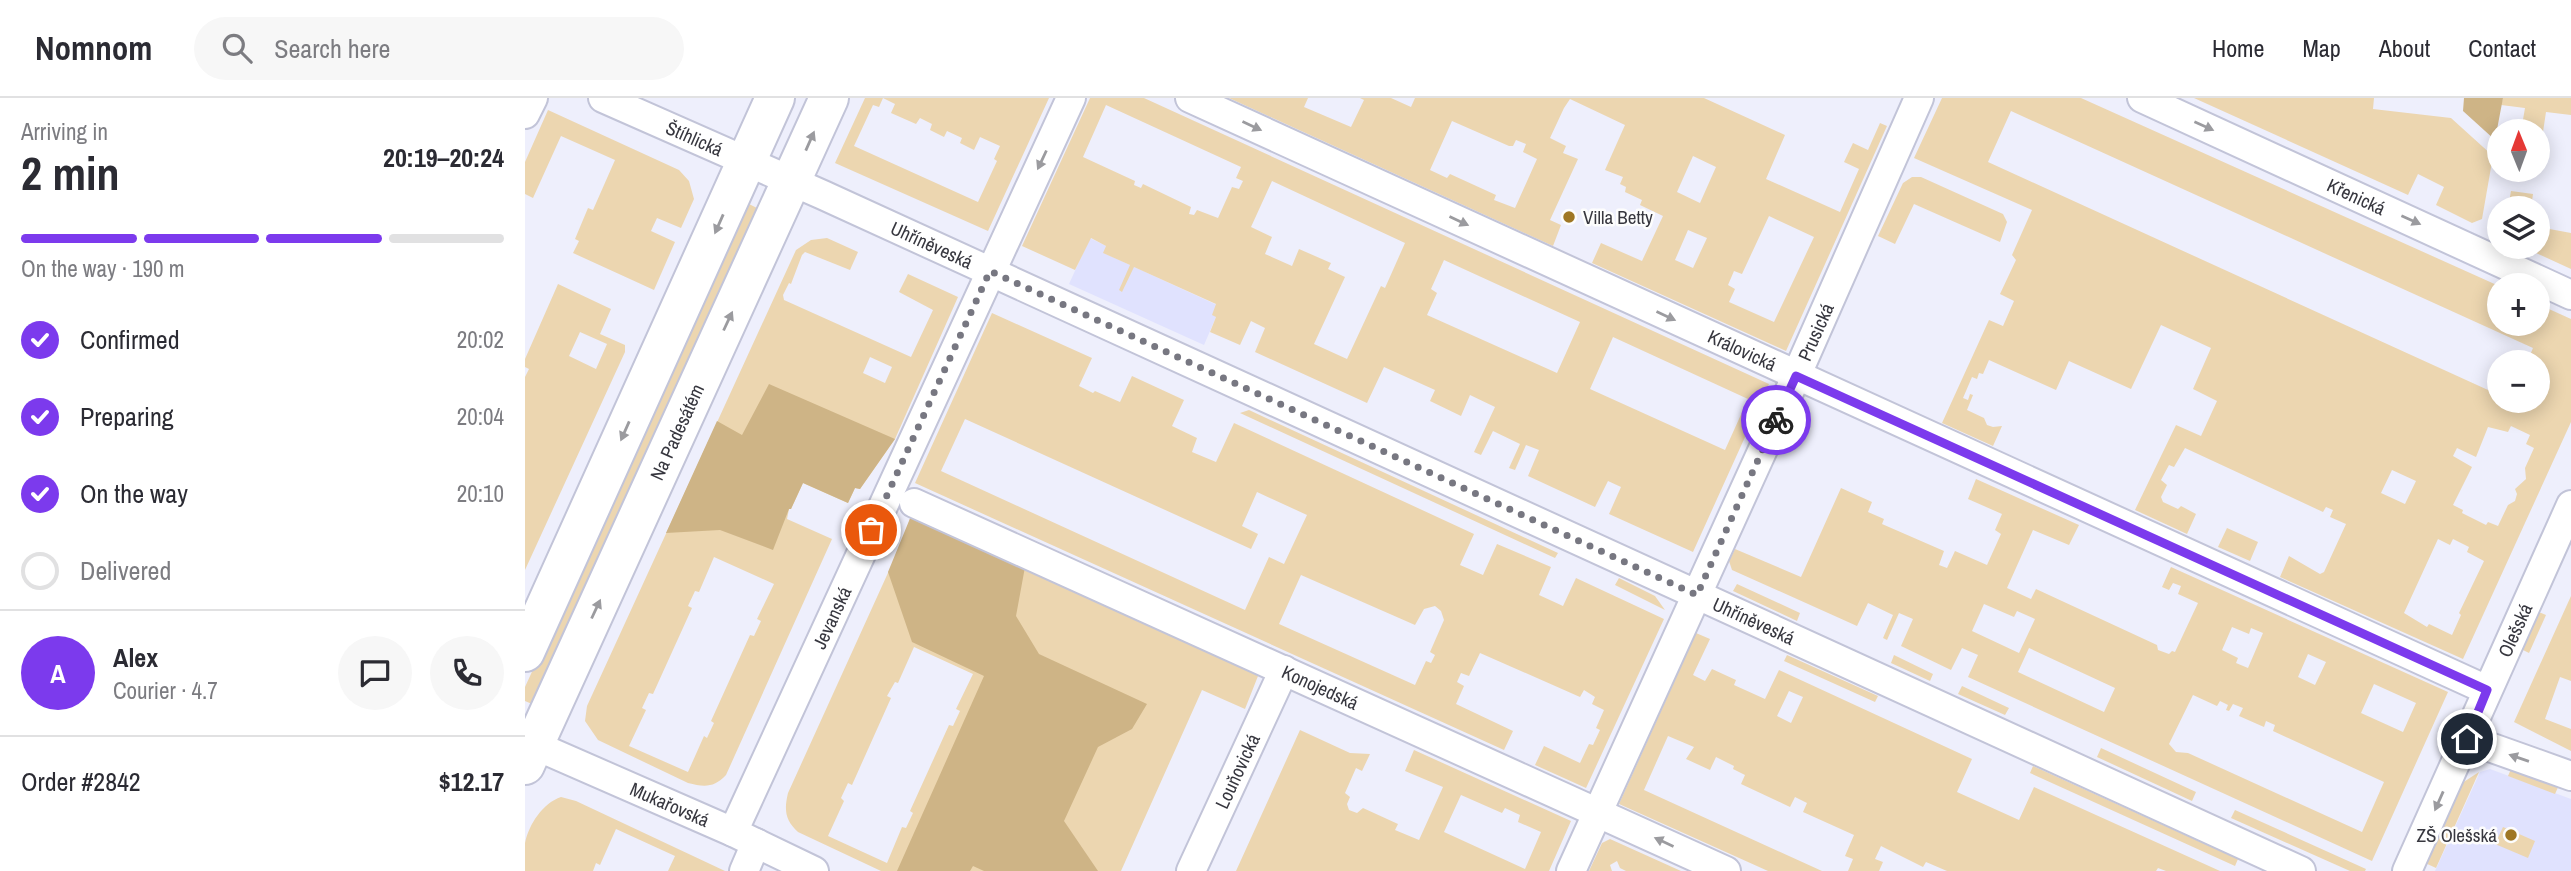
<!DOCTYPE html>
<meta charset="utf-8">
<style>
:root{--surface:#fff;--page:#f7f7f7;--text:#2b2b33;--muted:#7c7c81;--line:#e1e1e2;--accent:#7c3aed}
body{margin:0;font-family:"Archivo Narrow",sans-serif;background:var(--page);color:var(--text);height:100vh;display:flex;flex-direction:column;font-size:26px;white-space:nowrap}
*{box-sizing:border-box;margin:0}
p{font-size:23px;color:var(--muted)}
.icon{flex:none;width:38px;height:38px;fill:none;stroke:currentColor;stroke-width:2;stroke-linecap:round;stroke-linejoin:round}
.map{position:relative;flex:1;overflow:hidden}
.panel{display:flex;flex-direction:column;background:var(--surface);width:525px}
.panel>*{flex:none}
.needle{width:46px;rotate:359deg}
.tools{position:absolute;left:1962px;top:21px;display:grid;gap:14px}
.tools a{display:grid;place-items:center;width:63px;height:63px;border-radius:50%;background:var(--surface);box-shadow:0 4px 18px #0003;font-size:35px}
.pin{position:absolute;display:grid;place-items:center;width:60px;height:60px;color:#fff;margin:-30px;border:4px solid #fff;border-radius:50%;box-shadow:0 2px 7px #0007}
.courier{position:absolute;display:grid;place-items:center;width:70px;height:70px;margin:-35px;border:5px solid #7c3aed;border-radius:50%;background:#fff;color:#222;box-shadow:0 2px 9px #0007}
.headline em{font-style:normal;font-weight:800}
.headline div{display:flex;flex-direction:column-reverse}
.headline{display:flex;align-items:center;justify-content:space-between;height:119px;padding:0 21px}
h1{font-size:46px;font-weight:800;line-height:52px}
.bar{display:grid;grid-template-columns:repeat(4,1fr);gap:10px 7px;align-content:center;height:84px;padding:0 21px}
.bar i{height:9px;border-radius:5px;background:var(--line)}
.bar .current{background:var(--accent)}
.bar p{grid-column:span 4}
.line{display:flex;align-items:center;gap:18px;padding:0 21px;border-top:2px solid var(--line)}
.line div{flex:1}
.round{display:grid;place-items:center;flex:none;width:74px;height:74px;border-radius:37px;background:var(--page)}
ol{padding:0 21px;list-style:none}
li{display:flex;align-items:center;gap:21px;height:77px}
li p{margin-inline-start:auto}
li .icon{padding:7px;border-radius:50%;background:var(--accent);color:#fff;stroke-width:4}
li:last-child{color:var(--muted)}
li i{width:38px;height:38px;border:4px solid var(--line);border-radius:50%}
header{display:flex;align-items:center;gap:42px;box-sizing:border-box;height:98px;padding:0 35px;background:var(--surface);border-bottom:2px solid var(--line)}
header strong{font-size:33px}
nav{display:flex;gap:38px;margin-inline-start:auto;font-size:24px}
.search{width:490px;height:63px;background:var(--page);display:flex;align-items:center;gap:18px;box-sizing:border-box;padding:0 24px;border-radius:38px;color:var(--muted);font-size:26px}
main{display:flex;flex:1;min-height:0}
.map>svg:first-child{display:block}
.built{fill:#e0e2fe}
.green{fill:#ecd6b0;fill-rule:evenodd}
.forest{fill:#ceb486}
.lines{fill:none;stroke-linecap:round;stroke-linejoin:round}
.minor-casing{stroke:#c2c4d8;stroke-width:32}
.secondary-casing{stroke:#c2c4d8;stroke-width:42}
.minor{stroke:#fff;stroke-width:28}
.secondary{stroke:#fff;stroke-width:38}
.oneway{fill:#9b9b9f}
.done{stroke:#777781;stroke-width:7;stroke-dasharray:0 12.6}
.route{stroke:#7c3aed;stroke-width:9}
.poi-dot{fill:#9f7725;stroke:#fdfdfd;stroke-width:2.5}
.labels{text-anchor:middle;stroke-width:5;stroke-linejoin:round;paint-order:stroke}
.street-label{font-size:19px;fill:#37373f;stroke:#fdfdfd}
.poi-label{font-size:19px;fill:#37373f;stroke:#fdfdfd;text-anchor:start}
</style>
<header>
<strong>Nomnom</strong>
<div class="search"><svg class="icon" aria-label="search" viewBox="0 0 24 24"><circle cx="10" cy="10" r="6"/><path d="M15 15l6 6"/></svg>Search here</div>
<nav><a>Home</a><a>Map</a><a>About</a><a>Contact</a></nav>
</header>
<main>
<section class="panel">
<div class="headline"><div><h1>2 min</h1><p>Arriving in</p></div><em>20:19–20:24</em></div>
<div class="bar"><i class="current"></i><i class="current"></i><i class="current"></i><i></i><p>On the way · 190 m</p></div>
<ol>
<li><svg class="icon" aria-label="check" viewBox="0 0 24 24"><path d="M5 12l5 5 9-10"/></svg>Confirmed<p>20:02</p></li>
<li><svg class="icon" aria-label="check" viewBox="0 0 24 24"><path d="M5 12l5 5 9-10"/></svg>Preparing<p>20:04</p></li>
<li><svg class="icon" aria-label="check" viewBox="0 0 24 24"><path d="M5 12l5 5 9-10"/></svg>On the way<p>20:10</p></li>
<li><i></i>Delivered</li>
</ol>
<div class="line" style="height:126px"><b class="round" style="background:var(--accent);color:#fff">A</b><div><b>Alex</b><p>Courier · 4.7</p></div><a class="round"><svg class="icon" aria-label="chat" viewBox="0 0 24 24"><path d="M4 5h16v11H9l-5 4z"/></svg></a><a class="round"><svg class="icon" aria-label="phone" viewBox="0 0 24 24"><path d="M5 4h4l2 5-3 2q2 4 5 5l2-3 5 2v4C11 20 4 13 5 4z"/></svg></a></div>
<div class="line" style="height:91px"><div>Order #2842</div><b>$12.17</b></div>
</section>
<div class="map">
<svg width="2046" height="773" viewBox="0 0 2046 773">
<rect width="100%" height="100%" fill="#eeeffc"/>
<path class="built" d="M565,140L581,148L579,155L692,207L691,219L679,247L544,186Z
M1965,671L2046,701V773H1910L1955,674Z"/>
<path class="green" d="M340,0H524L463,133L310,65ZM358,0L370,6L366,15L391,26L395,20L407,26L405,32L419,39L422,33L437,40L435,45L449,52L455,39L475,48L469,61L472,63L453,104L329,48L348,7L354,9Z
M565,0H619L1244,286L1168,454L1084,416L1096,389L1083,383L1070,409L1003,378L1014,352L1001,347L990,372L984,370L995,346L968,333L956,357L949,354L970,309L945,297L936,318L905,303L910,292L859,269L842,305L730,254L740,230L726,223L715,247L685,234L691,219L687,217L691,206L609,169L597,194L594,192L605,167L578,155L581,148L566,140L550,172L497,148ZM581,7L716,69L711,80L718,83L714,91L707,89L693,120L672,112L669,117L664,116L666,109L618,86L616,90L609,87L610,83L558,59ZM747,83L880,145L860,190L856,188L822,261L789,246L820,179L803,171L806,165L774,151L767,168L740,156L747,139L726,129ZM919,162L1055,224L1032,275L902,217L912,195L906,191ZM1088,239L1223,301L1200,352L1065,291Z
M704,0H783L779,9L826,29L839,2L835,0H866L886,9L890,0H1179L1260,37L1241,81L1315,114L1334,71L1319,64L1328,45L1343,52L1355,25L1362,28L1261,253L1067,165L1076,145L1117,163L1138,118L1115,107L1117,102L1100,94L1101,89L1095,86L1098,79L1080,72L1100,27L1045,1L1039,10L1025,40L1041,48L1038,55L1053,61L1025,122L1036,127L1028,148ZM927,23L984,48H988L991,42L1001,46L998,54L1012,61L990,110L969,102L971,97L925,76L922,80L905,72ZM1168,58L1191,69L1175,105L1152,94ZM1244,118L1289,139L1249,224L1204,204L1210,191L1203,187L1209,173L1217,176ZM1163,132L1182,140L1168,170L1150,162Z
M1417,0H1556L1974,188V226H2012L2013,206L2046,221V324L1938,561L1755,479L1764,458L1795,476L1799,474L1821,426L1805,419L1808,412L1801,409L1798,414L1660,350L1649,369L1644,367L1636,382L1642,387L1636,399L1638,404L1653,411L1656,408L1671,416L1662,436L1610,412L1651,327L1676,338L1692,303L1668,291L1686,250L1636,227L1606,291L1544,263L1531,292L1464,262L1458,276L1454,275L1452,281L1447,279L1438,300L1443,302L1445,296L1448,297L1442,312L1459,320L1462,327L1468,329L1477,328L1468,348L1417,325L1464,222L1478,228L1489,203L1475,196L1491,162L1487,157L1507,112L1389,60ZM1486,13L2008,250L2002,264H2012V303H1974V297L1463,64ZM1986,328L2005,337L2001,346L2009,350L2000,370L2001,381L1990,391L1992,396L1990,403L1983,407L1973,428L1963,424L1961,427L1937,415L1938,412L1928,407L1947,369L1928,358L1932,350L1951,359L1963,329L1983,334ZM1867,372L1891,383L1880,406L1856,395ZM1913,441L1925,447L1928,441L1944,449L1942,454L1959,463L1934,515L1936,517L1927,537L1904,526L1902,529L1879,515Z
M1669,0H1849L1848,11L1926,20L1968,58L1957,121L1947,125L1911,107L1919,89L1893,76L1883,97Z
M1978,0H2046V17L2021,14L2013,67L2012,33H1996L2000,10L1976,7Z
M23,12L154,72L164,83L169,101L156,130L132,120L126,133L150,144L129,192L48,155L54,143L50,141L63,110L68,112L90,62L36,38L8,100L0,96V64Z
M1387,79H1396L1478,116L1482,124L1475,144L1389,106L1370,146L1353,138L1378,85Z
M1986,93L2008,96L2006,110H1983Z
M222,105L234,111L7,606L0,603V589Z
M2013,129L2046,135V171L1998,149H2012Z
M302,140L333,154L325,172L280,154L277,157L266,186L264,185L258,197L259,202L386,259L408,212L374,194L383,176L433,199L370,341L335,391L330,390L323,405L278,385L266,411H264L262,421L307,441L201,677C189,690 179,689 163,685L73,642L60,623L62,608L271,152L286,142ZM345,259L367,269L360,285L338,275ZM189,459L249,486L232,521L236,523L229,538L225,537L186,623L189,625L182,640L179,638L163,674L104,648L121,612L117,610L124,595L128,596L167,510L163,508L170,493L174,494Z
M33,186L86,211L75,236L100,247V254L0,472V279L4,271L0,269V261ZM55,234L82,246L71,271L44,258Z
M467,215L567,260L554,288L568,295L570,293L595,304L607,278L659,302L647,328L672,340L667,354L691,364L709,325L949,436L935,467L958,477L972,446L1026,469L1014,497L1038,508L1051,480L1139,521L1061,690L1010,667L1019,648L1055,665L1064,646L1068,647L1075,632L1071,630L1079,612L1067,606L1070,599L1059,592L1055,599L955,555L944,578L936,575L932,584L939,588L931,606L988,633L979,652L390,385ZM440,321L726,451L733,436L717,428L732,394L782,417L759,466L744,459L720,512L416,373ZM776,477L890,527L899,511L910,508L916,513L919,522L905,554L910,557L906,565L901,563L890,587L754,526Z
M724,312L1033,455L1030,460L715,315Z
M1451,381L1554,427L1544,447L1508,432L1482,490L1506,501L1511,491L1632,547L1633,552L1644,556L1647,553L1650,554L1673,505L1653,496L1656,488L1648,485L1644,492L1637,489L1646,469L1923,594L1847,763L1443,579L1453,557L1437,550L1426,572L1376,548L1388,521L1374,515L1362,542L1358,540L1368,517L1343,505L1332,528L1207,472L1204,463L1210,451L1276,479L1316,390L1347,404L1343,414L1359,421L1357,426L1419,453L1414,467L1422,470L1430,453L1462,467L1476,436L1470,432L1477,416L1443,401ZM1459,506L1489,519L1492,513L1510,521L1494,555L1447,533ZM1707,529L1724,536L1726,530L1738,535L1723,570L1711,565L1713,560L1697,552ZM1504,550L1590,590L1579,614L1493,574ZM1783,556L1801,564L1790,587L1773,579ZM1849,586L1891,605L1878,634L1836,615ZM1668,597L1692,608L1695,603L1703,607L1701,612L1704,613L1708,606L1718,610L1714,618L1739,629L1741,623L1750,627L1748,633L1859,684L1837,734L1663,655L1651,654L1644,646Z
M386,418L698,558L733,578L720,611L677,592L596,773H356L273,734C260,722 259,712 263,695L377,444ZM389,549L448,576L431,611L435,613L428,628L424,627L385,713L388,715L381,730L377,729L362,765L303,738L319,703L316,700L323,685L327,687L366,600L362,598L370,584L373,585Z
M1702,430L1733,444L1725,463L1693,449Z
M1094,480L1130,498L1140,512L1090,487Z
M1212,486L1275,515L1272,523L1208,493Z
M2046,498V583L2035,579L2020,621L2046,631V653L1989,624Z
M2011,513L2021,517L2004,555L1994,550Z
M1171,535L1185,541L1168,577L1180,583L1187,571L1211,582L1209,587L1240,601L1254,572L1447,661L1432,694L1494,722L1509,689L1695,773H1641L1633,770L1631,773H1422L1401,764L1398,769L1356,748L1350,761L1358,764L1354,773H1323L1328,761L1320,758L1329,737L1278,714L1282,705L1270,699L1265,709L1216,686L1220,677L1208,671L1209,668L1191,659L1185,672L1161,661L1169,649L1143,638L1119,692L1297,773H1243L1094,706ZM1264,593L1278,599L1266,625L1252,618Z
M1262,557L1353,598L1350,604L1259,563Z
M1369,557L1408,576L1405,583L1366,565Z
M1437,588L1484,610L1480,617L1433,596Z
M775,632L825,655L845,656L837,673L831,670L820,695L825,699L822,706L824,712L832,715L838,710L873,726L870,732L894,742L918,689L880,673L889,652L1046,723L1024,773H711ZM936,697L977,715L980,710L995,717L993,724L1016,734L1000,771L919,734Z
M1576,650L1671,694L1667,703L1572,659Z
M1508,668L1713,761L1710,768L1505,675Z
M1986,671L2034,687L2030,696L1983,678Z
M1954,674L1911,770L1898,764L1934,687Z
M36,699L51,703L200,773H143L150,758L91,731L75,767L71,765L68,773H0C0,764 0,754 0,745C4,726 18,705 36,699Z
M1710,712L1841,771L1840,773H1825L1706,720Z
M1978,729L2010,743L2003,760L1970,746Z
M1085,741L1156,773H1101L1095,770L1092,763L1085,767L1087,773H1064L1077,745Z"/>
<path class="forest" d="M1939,0H1978L1970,42L1938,13Z
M244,286L370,341L335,391L330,390L323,405L278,385L266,411H264L248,452L195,432L141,435L192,323L217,337Z
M386,418L500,469L491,518L514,556L622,606L607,631L573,649L539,723L573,773H459L448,768L445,773H372L459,578L387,544L363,474Z"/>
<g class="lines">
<defs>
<g id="minor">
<path id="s1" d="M78,0L298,97L1776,773"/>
<path id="s2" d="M665,0L1962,592"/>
<path id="s3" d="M1617,0L2046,197"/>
<path d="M0,16L8,0"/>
<path id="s4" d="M389,405L1201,773"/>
<path d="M1942,641L2046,678"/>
<path id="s5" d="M0,643L208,734L289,773"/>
<path id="s6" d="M208,734L546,0"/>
<path d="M219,773L231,745"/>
<path id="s7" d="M666,773L759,572"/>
<path id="s8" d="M1046,773L1265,292L1394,0"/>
<path id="s9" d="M1882,773L2046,407"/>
</g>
<g id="secondary">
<path d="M0,554L250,0"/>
<path id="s10" d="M0,667L304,0"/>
</g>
</defs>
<use href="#minor" class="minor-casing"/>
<use href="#secondary" class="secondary-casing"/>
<use href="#minor" class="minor"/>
<use href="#secondary" class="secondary"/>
</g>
<defs><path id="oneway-solid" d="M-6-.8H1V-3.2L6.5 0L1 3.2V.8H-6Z" transform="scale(1.75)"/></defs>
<g class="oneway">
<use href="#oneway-solid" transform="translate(727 28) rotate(25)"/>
<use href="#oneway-solid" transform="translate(1679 28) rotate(24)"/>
<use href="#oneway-solid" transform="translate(285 43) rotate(-66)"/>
<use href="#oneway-solid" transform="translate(517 62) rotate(115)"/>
<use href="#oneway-solid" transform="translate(1886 122) rotate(24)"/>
<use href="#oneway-solid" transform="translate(934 123) rotate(25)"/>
<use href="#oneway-solid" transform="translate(194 126) rotate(114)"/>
<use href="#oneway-solid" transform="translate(1141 218) rotate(25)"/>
<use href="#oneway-solid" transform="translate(203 223) rotate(-65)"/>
<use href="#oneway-solid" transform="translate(100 333) rotate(114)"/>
<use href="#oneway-solid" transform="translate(71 511) rotate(-65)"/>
<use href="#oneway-solid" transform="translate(1994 660) rotate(-161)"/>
<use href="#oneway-solid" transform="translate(1914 703) rotate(114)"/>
<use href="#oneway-solid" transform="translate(1139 744) rotate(-155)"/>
</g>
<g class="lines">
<path class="done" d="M346,432L465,173L1172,497L1251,322"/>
<path class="route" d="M1251,322L1271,278L1962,592L1942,641"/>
</g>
<g class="poi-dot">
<circle cx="1044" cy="119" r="7"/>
<circle cx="1986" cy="737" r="7"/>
</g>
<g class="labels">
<g class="street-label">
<text dy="7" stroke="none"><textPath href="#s1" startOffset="100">Štíhlická</textPath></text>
<text dy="7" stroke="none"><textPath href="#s3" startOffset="236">Křenická</textPath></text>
<text dy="7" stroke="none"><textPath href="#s1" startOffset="360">Uhříněveská</textPath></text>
<text dy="7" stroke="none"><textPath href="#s8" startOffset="592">Prusická</textPath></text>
<text dy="7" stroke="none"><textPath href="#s2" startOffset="607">Královická</textPath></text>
<text dy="7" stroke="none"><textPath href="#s10" startOffset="366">Na Padesátém</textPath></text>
<text dy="7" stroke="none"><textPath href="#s6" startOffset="236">Jevanská</textPath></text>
<text dy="7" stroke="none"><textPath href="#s1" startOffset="1264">Uhříněveská</textPath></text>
<text dy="7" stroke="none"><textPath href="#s9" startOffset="264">Olešská</textPath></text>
<text dy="7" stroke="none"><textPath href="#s4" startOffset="446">Konojedská</textPath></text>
<text dy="7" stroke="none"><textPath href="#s7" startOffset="110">Louňovická</textPath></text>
<text dy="7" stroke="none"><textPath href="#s5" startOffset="158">Mukařovská</textPath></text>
</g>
<g class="poi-label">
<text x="1058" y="126">Villa Betty</text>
<text x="1972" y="744" text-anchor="end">ZŠ Olešská</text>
</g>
</g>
</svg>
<div class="tools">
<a><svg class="needle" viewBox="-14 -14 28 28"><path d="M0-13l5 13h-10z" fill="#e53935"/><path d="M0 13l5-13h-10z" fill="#7c7c81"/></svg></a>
<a><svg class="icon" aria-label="layers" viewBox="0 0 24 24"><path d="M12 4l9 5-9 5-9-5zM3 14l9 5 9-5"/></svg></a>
<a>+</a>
<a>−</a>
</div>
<div class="pin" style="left:346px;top:432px;background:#ea580c"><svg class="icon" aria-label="bag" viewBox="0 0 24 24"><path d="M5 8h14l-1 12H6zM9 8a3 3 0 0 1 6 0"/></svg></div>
<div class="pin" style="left:1942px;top:641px;background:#1f2937"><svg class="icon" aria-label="home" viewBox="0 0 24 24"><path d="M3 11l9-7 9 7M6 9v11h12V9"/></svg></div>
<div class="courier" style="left:1251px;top:322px"><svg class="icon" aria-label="bike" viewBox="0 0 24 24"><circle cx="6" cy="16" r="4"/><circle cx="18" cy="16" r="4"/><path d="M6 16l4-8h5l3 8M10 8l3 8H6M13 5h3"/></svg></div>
</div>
</main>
